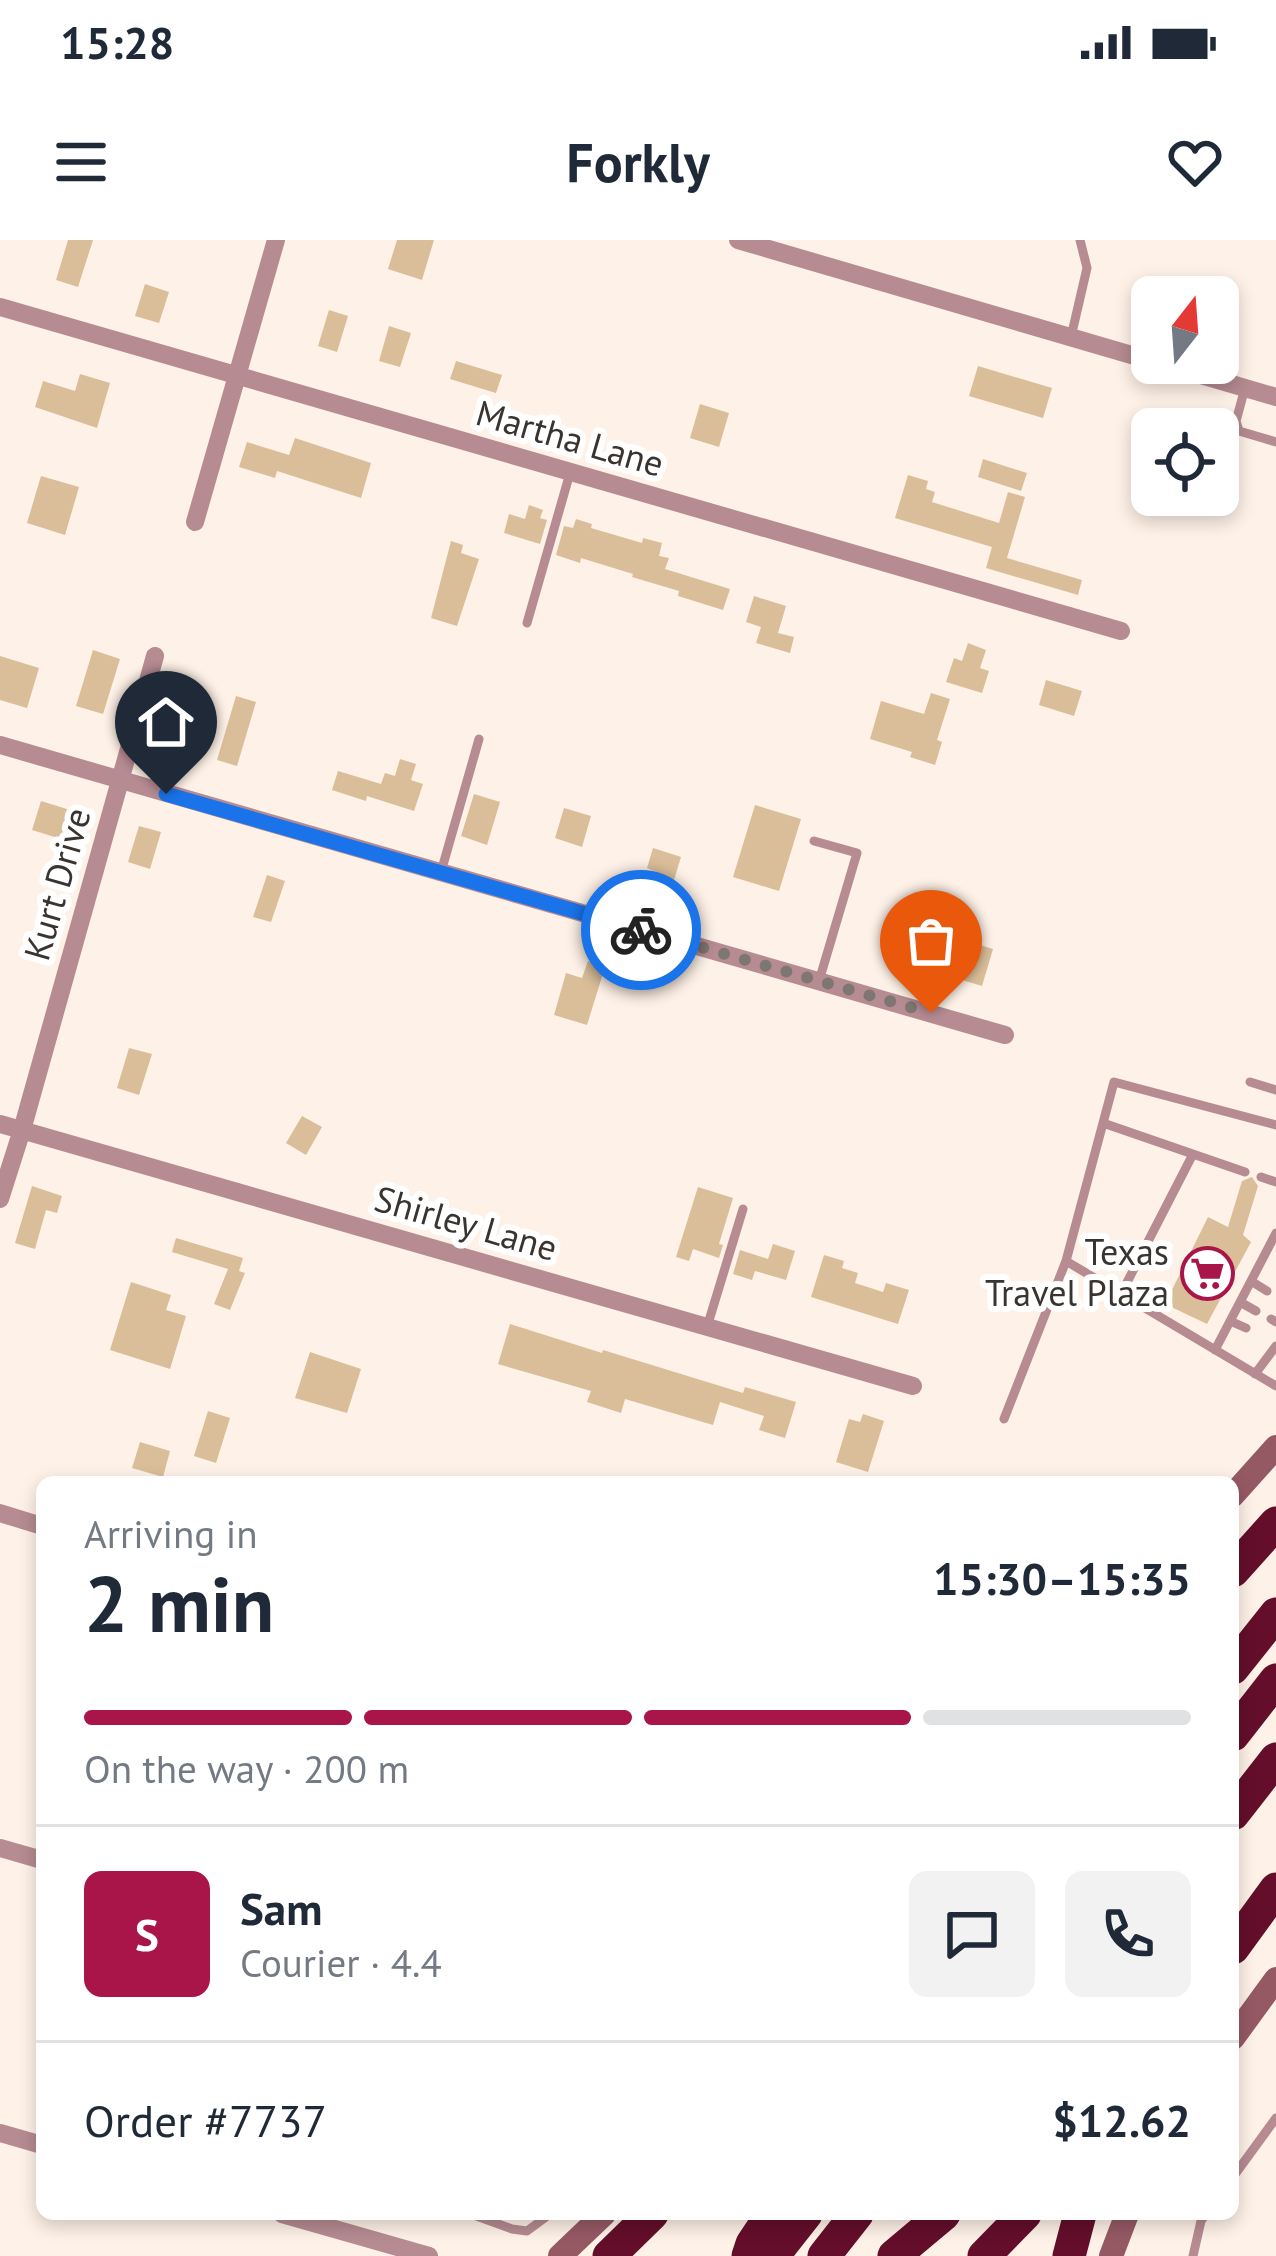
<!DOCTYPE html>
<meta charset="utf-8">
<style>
:root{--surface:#fff;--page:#f2f2f3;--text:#1f2937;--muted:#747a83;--line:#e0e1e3;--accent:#a91549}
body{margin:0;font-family:"PT Sans",sans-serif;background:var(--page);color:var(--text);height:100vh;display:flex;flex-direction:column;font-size:45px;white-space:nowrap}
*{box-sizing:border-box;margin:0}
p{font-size:39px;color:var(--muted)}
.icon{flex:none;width:66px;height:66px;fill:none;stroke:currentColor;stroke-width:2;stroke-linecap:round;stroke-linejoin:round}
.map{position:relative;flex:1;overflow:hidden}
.side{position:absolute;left:36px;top:1236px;width:1203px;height:744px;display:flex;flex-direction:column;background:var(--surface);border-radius:18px;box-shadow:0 6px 18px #0003}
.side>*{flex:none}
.needle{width:78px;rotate:17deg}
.tools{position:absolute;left:1131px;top:36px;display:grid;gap:24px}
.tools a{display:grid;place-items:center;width:108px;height:108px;border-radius:18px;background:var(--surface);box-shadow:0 6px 18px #0003;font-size:60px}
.pin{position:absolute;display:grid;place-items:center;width:102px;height:102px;color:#fff;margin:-123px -51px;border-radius:50% 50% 50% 0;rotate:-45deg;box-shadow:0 0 12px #0007}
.pin .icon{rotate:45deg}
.courier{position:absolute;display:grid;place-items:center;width:120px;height:120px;margin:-60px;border:9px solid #1a73e8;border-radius:50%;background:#fff;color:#222;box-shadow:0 3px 15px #0007}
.head em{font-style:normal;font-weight:700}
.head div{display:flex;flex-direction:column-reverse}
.head{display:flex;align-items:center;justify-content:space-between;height:204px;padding:0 48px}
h1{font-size:78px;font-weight:700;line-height:90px}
.bar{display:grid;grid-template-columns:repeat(4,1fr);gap:18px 12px;align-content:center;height:144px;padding:0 48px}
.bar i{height:15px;border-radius:9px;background:var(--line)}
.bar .current{background:var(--accent)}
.bar p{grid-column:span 4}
.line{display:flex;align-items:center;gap:30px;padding:0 48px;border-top:3px solid var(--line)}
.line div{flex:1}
.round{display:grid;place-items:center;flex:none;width:126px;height:126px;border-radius:18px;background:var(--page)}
.status{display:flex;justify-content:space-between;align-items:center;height:84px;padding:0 60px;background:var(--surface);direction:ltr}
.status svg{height:33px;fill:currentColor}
header{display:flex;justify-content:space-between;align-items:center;height:156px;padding:0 48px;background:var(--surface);font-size:54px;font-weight:700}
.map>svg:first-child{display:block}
.building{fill:#dabe99}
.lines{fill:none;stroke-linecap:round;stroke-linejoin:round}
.service{stroke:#b68b92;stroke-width:9}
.minor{stroke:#b68b92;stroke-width:18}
.secondary{stroke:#955964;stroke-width:24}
.motorway{stroke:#640e2b;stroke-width:33}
.done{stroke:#7e7670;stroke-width:12;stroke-dasharray:0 21.6}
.route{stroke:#1a73e8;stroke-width:15}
.labels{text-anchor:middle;stroke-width:12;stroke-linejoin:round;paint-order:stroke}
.street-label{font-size:36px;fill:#393430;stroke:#fff}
.poi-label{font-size:36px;fill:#393430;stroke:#fff;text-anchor:end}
</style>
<div class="status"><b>15:28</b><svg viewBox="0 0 49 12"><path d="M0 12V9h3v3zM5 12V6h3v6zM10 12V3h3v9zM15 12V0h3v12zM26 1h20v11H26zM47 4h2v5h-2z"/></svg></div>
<header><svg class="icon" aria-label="menu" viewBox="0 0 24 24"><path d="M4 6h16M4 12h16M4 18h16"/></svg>Forkly<svg class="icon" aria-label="heart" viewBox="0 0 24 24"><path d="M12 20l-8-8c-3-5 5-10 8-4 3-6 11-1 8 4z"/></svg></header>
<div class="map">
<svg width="1276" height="2016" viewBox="0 0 1276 2016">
<rect width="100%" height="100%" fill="#fef1e7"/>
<path class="building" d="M68,0H93L78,47L56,40Z
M397,0H434L422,40L388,29Z
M145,44L169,52L159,83L135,76Z
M329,70L348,76L337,112L318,106Z
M389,86L411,93L400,127L379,121Z
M456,121L502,135L496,153L450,139Z
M978,126L1052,148L1043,178L969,156Z
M80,134L110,143L97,188L35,167L43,141L75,151Z
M700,164L729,173L719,207L690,198Z
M295,198L371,223L361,258L277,231L275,238L239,227L247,202L289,215Z
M983,219L1027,233L1021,251L978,237Z
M908,235L928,241L926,249L935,252L932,262L999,283L1008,252L1025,257L1007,318L1082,340L1078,355L986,328L992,307L895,278Z
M41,236L79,247L65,295L27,283Z
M529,265L543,270L540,278L547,280L540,304L504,293L509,274L525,279Z
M576,279L592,284L591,288L642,303L643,298L662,303L659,316L669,318L665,329L730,349L723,370L678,356L679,351L632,337L633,334L581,318L580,323L556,315L564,286L573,288Z
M451,301L463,305L461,313L479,319L457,386L431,378Z
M754,356L786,366L778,393L794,397L790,413L756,403L761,387L746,382Z
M968,403L986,410L980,428L989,431L982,453L946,442L954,418L962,421Z
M93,410L120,419L103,474L76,466Z
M0,416L39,428L27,468L0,460Z
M1046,440L1082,451L1074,476L1039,465Z
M931,453L950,459L937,500L942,502L935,525L910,517L912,512L870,499L881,461L924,474Z
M236,456L256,462L237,526L217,520Z
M172,473L189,477L187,486L197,488L192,512L165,506Z
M400,519L416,524L411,540L423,544L414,571L367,556L366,561L332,550L338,531L381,544L385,533L395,536Z
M474,554L500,562L487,605L461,596Z
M41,561L83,574L74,603L32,590Z
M755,565L801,579L779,651L733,637Z
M564,568L591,576L582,607L555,598Z
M139,586L161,592L150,629L128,622Z
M653,608L681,617L671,650L653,644L657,632L647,628Z
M267,635L285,641L271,682L253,677Z
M960,699L993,709L982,746L949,736Z
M588,721L605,727L587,785L554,775L566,733L582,738Z
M129,808L152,814L139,855L117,848Z
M302,876L322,887L306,915L286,903Z
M1252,937L1258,946L1243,995L1251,1002L1207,1084L1165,1064L1208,977L1228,987L1242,941Z
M32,946L62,956L57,973L46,970L35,1009L15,1003Z
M698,947L733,958L719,1004L723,1005L719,1018L693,1009L689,1021L676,1017Z
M176,998L243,1018L239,1031L245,1033L230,1070L214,1064L228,1029L172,1012Z
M773,1004L795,1011L786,1040L755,1031L752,1040L733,1034L740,1010L768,1019Z
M824,1015L844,1021L842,1028L858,1033L855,1043L883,1052L886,1043L909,1050L898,1084L811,1057Z
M131,1042L171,1055L166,1070L186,1076L170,1129L110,1110Z
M510,1084L602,1113L603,1110L743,1153L745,1147L796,1162L785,1198L759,1190L764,1176L720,1162L713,1185L625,1159L621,1173L587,1162L591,1151L498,1124Z
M310,1112L361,1129L347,1173L295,1158Z
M208,1171L230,1178L216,1223L194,1216Z
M863,1174L884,1181L868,1232L836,1222L849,1179L860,1182Z
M140,1202L170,1211L163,1237L132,1228Z"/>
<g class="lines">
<path class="service" d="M1071,97L1087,28L1080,0
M1245,148L1236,181L1239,191L1276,202
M527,383L570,233
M814,601L857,613L819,741
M441,632L479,499
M1250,842L1276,850
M1103,883L1245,932
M1261,937L1276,942
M1066,1021L1276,1146
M1251,1041L1267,1051
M1121,1054L1193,914
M1240,1062L1256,1071
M1271,1079L1276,1082
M1230,1081L1246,1088
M707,1087L743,969
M1215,1110L1276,993
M1255,1134L1276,1106
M1004,1179L1066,1021L1114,842L1276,885
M1233,1937L1276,1878
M471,1974L512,1989L527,1991L550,1974
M1193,2016L1201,1981L1206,1974"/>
<path class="minor" d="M738,0L1152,121
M0,67L1121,391
M1160,123L1276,157
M195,282L276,0
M0,505L1005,795
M0,884L913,1146
M0,959L22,890L155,416
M0,1273L42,1286
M0,1608L42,1620
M0,1893L42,1905
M282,1974L429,2016"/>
<path class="secondary" d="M1233,1255L1276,1207
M1233,1798L1276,1739
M560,2016L604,1974
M1111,2016L1127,1974"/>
<path class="motorway" d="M1233,1331L1276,1283
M1233,1428L1276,1374
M1233,1495L1276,1440
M1233,1574L1276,1519
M1233,1708L1276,1649
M609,2016L652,1974
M748,2016L752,2004L772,1974
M773,2016L806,1974
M824,2016L857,1974
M894,2016L944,1974
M984,2016L1025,1974
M1069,2016L1080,1974"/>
</g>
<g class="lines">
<path class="done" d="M641,690L931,773"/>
<path class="route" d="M166,554L641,690"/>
</g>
<defs>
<symbol id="supermarket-ring" viewBox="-11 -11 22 22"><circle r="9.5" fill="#fff" stroke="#a91549" stroke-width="1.5"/><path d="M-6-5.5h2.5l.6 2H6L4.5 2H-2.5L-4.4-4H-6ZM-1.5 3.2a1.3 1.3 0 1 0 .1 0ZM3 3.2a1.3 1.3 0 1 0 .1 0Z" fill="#a91549"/></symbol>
</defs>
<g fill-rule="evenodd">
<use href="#supermarket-ring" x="1178" y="1004" width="59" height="59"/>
</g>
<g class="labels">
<g class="street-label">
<text transform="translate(570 198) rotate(16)" y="13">Martha Lane</text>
<text transform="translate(57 644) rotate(-74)" y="13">Kurt Drive</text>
<text transform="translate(466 983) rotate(16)" y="13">Shirley Lane</text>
</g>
<g class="poi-label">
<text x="1169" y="1025">Texas<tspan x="1169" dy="41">Travel Plaza</tspan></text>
</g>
</g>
</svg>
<div class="tools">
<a><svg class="needle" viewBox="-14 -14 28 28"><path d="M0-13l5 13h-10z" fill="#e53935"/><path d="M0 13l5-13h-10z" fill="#747a83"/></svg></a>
<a><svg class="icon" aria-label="locate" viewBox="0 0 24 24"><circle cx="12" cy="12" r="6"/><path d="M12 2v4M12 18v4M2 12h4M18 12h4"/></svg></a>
</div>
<div class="pin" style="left:931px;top:773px;background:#ea580c"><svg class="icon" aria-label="bag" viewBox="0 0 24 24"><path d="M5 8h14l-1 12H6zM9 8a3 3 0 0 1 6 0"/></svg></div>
<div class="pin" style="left:166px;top:554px;background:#1f2937"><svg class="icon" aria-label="home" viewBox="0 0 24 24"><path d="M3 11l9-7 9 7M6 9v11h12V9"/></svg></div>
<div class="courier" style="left:641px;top:690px"><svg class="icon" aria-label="bike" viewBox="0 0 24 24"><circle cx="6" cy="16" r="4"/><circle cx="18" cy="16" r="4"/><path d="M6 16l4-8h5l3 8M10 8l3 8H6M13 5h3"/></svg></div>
<section class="side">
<div class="head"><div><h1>2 min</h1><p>Arriving in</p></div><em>15:30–15:35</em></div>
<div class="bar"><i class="current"></i><i class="current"></i><i class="current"></i><i></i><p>On the way · 200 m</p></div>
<div class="line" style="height:216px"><b class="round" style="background:var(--accent);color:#fff">S</b><div><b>Sam</b><p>Courier · 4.4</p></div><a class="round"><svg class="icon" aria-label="chat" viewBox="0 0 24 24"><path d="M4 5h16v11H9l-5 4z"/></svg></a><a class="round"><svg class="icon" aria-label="phone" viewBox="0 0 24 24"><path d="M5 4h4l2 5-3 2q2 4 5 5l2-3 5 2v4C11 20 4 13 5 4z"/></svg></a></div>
<div class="line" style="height:156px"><div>Order #7737</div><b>$12.62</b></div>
</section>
</div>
